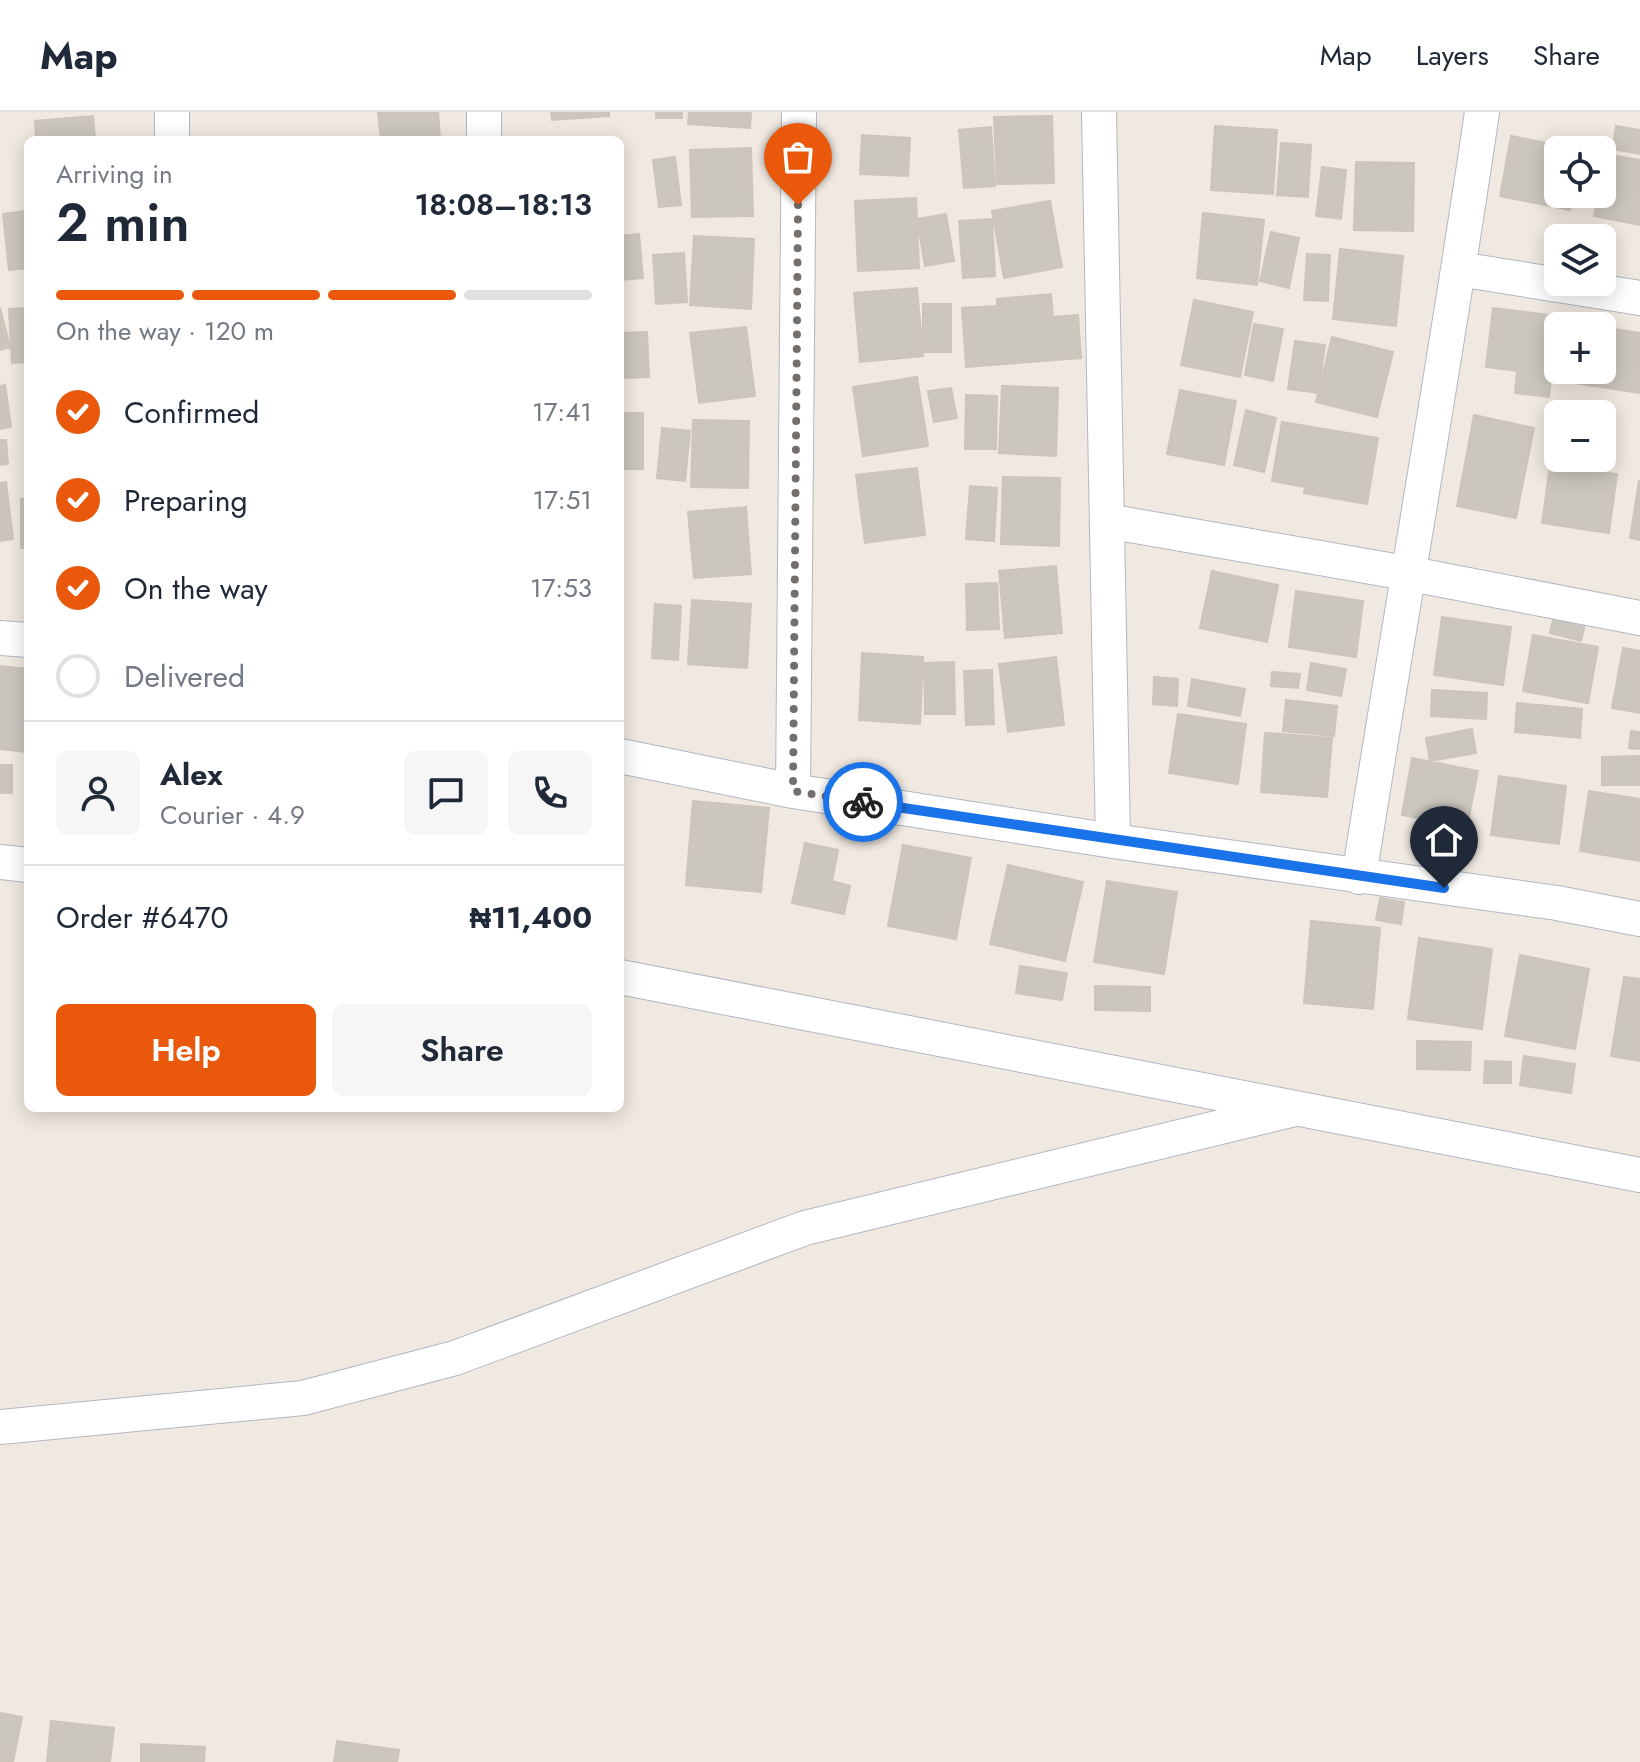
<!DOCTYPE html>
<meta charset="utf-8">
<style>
:root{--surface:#fff;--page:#f6f6f7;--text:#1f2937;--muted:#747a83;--line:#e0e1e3;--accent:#ea580c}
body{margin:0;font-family:Jost,sans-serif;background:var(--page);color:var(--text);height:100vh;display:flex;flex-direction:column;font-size:30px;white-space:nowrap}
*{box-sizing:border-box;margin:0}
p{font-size:26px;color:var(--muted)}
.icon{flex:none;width:44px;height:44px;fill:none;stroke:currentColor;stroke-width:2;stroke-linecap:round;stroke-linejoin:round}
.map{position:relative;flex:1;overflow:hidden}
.panel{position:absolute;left:24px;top:24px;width:600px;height:976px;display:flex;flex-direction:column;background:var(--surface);border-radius:12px;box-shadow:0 4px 20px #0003}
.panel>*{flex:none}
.controls{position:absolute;left:1544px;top:24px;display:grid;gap:16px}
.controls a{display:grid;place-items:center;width:72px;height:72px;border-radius:12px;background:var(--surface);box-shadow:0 4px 20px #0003;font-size:40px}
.pin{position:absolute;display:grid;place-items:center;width:68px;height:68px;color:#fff;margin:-82px -34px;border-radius:50% 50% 50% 0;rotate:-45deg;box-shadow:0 0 8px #0007}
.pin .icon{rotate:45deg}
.courier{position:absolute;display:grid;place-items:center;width:80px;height:80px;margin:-40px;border:6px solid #1a73e8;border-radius:50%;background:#fff;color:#222;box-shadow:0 2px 10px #0007}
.head em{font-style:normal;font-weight:600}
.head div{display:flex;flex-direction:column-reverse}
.head{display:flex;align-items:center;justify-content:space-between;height:136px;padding:0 32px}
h1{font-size:52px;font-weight:600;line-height:60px}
.bar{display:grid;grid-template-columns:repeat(4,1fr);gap:12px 8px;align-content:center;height:96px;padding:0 32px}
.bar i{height:10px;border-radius:6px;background:var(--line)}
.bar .on{background:var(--accent)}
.bar p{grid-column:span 4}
.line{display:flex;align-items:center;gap:20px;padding:0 32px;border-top:2px solid var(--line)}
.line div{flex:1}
.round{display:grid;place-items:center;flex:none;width:84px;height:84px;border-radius:12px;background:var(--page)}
ol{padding:0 32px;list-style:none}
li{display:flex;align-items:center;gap:24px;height:88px}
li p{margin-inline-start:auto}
li .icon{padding:8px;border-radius:50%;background:var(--accent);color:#fff;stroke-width:4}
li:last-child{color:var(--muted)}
li i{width:44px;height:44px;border:4px solid var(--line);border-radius:50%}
.primary-button{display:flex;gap:16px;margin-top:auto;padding:16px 32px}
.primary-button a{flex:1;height:92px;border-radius:12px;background:var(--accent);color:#fff;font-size:32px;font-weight:600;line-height:92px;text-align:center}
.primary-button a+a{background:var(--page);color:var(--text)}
header{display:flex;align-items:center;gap:48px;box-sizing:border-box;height:112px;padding:0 40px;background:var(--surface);border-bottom:2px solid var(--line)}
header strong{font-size:38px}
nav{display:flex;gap:44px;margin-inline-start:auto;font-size:28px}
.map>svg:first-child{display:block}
.building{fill:#cbc7bf;stroke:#cbc5ba;stroke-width:2}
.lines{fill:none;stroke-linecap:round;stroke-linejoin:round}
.street-casing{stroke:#b4b7c1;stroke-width:36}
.street{stroke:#fff;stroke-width:34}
.done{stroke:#726f6d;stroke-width:8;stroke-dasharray:0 14.4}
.route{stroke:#1a73e8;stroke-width:10}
</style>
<header>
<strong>Map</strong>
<nav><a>Map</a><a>Layers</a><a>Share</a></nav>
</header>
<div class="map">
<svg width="1640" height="1650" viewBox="0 0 1640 1650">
<rect width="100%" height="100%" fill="#efe9e1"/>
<path class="building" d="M378,0H438L440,28H381Z
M551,0H609V4L552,8Z
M656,0H682V6H656Z
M689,0H751L750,16L688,12Z
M93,4L95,28H36L35,9Z
M1052,4L1054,71L997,72L994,5Z
M1215,14L1277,18L1273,82L1211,78Z
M1616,14L1640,18V42L1613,37Z
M991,15L995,74L964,76L959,18Z
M862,23L910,26L908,64L860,62Z
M1511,24L1582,38H1558V82H1573L1570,98L1500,84Z
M1281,31L1311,33L1308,85L1277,83Z
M751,36L753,104L692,105L690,38Z
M1605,42L1640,48V113L1594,104L1598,82H1602Z
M675,45L681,93L659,95L653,48Z
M1356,50L1414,51L1413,119L1354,118Z
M1322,55L1346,58L1341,107L1316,104Z
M916,86L919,156L858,159L855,89Z
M1050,89L1062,155L1004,166L992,99Z
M28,99V156L9,158L3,102Z
M1203,101L1264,108L1257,173L1197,166Z
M946,102L954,149L925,154L917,107Z
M992,107L995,164L963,166L959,109Z
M1271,120L1299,126L1289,176L1260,169Z
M639,122L643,166L620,168V124Z
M694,124L754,127L751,197L690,193Z
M1340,137L1403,144L1396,214L1333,207Z
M684,141L687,190L656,192L653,143Z
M1307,142L1330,143L1328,189L1304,188Z
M917,176L923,244L860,250L854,181Z
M1051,182L1053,205L1078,203L1081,246L966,255L962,196L997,194V187Z
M1194,188L1253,200L1240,265L1181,253Z
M923,192H951V240H923Z
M0,196L10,235L0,238Z
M28,196V250L12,251L9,197Z
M1493,196L1558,204L1549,285L1515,281L1517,259L1486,255Z
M1254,212L1283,217L1273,269L1245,263Z
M746,215L755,284L699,291L690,221Z
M1602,215L1640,221V281L1574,271L1576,258H1602Z
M647,220L649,265L621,266L620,221Z
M1332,225L1393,240L1377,305L1316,290Z
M1295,229L1325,233L1318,281L1288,277Z
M917,265L928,334L863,344L853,275Z
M5,273L11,315L0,317V274Z
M1002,274L1058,276L1056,344L999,341Z
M951,276L957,306L934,310L928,279Z
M1180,278L1236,289L1224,353L1167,342Z
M966,283L997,284L996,337H965Z
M1246,298L1276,306L1264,360L1234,353Z
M620,301H643V357H620Z
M1474,303L1534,316L1516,406L1457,394Z
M693,308L749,309L748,376L691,375Z
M1282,310L1378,326L1367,392L1304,381L1305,375L1272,369Z
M662,316L690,319L685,369L657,366Z
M1602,325L1611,326L1607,357L1585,354L1586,346H1602Z
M0,328H6L8,352L0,353Z
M1550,354L1617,362L1609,421L1542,411Z
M917,356L925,423L865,431L856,363Z
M1003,365L1060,366L1059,434L1001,432Z
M1639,369L1640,370V428L1630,426Z
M6,370L13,427L0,429V371Z
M970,374L997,376L994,429L966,427Z
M21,387H28V436H21Z
M746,395L751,462L694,466L688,400Z
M1056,454L1062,521L1005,526L999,459Z
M1212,459L1278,473L1267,530L1200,516Z
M997,471L999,517L967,518L966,472Z
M1296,479L1363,489L1356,545L1289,535Z
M692,488L751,492L747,556L688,552Z
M655,492L681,494L678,548L652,546Z
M1555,500L1586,508L1581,529L1550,521Z
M1442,505L1511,515L1503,573L1434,563Z
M1533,523L1598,535L1588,591L1523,579Z
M1623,536L1640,539V601L1612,596Z
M862,541L923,545L920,612L859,608Z
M1056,545L1064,613L1008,620L999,552Z
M954,550L955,602H925L924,551Z
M1311,551L1346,557L1341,584L1307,578Z
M0,554L28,557L26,640L0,637Z
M992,558L994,612L966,613L964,559Z
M1272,560L1300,562L1298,576L1271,574Z
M1154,565L1178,567L1177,594L1153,592Z
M1192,567L1245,577L1240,604L1188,594Z
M1432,578L1487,581L1486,607L1431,604Z
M1286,588L1337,594L1334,624L1283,619Z
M1517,591L1582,597L1580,626L1515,620Z
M1178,602L1246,612L1238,672L1169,661Z
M1472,617L1476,641L1430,649L1426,626Z
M1631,619L1640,620V637L1629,636Z
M1265,621L1332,626L1327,685L1261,680Z
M1640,644V673H1602V645Z
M1412,646L1478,659L1467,715L1402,703Z
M0,653H12V681H0Z
M1499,664L1566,674L1559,732L1491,723Z
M1589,679L1640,687V749L1580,739Z
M693,689L769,696L761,780L686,773Z
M805,731L838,738L832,769L850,774L844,802L792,791Z
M903,733L971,746L956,827L888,814Z
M1008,753L1083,770L1065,849L990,832Z
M1107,769L1177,780L1164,862L1094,850Z
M1380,786L1404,790L1401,812L1376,808Z
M1311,809L1380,816L1373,897L1304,891Z
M1419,826L1492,837L1482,917L1408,907Z
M1520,843L1589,857L1575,937L1505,924Z
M1020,854L1067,861L1062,888L1016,881Z
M1624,865L1640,867V949L1611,944Z
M1095,874L1150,875V899L1095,898Z
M1417,929L1471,930L1470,958L1417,957Z
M1524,944L1575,952L1571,981L1520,973Z
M1485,949L1511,950V971H1484Z
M0,1601L22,1605L13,1650H0Z
M51,1609L114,1616L110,1650H47Z
M337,1629L399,1638L397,1650H334Z
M141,1632L205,1635L204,1650H141Z"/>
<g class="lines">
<defs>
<path id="street" d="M1099,0L1113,729
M172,28V0
M484,28V0
M1459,157L1640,186
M1107,409L1406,461L1640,506
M0,526L28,528
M620,644L793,679L1113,729L1557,791L1640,807
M793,679L799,0
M0,750L28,753
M1359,765C1399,510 1445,255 1482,0
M620,865L1640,1063
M0,1315L303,1286L455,1246L805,1116L1295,997"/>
</defs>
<use href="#street" class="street-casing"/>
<use href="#street" class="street"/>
</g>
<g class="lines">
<path class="done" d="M798,93L793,679L863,690"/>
<path class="route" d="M863,690L1444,776"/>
</g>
</svg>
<div class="controls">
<a><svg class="icon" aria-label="locate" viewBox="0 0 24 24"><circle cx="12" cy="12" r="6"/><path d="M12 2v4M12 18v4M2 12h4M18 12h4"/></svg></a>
<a><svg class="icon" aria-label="layers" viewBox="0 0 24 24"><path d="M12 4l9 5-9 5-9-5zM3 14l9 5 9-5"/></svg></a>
<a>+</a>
<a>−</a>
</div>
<div class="pin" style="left:798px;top:93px;background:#ea580c"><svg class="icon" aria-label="bag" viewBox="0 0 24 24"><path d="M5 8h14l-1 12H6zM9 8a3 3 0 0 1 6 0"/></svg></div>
<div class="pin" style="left:1444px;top:776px;background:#1f2937"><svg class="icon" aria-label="home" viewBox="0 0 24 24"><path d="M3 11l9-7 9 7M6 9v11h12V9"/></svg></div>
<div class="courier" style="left:863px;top:690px"><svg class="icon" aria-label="bike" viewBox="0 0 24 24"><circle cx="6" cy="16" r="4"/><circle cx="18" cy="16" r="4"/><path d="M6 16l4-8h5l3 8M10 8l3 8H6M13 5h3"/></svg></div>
<section class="panel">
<div class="head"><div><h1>2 min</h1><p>Arriving in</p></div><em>18:08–18:13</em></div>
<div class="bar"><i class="on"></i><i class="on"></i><i class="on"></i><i></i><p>On the way · 120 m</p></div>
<ol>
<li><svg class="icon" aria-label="check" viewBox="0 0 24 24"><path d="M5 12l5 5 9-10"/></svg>Confirmed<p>17:41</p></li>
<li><svg class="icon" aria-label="check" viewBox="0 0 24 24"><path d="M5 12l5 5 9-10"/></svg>Preparing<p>17:51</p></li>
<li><svg class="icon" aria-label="check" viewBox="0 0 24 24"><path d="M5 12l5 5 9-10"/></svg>On the way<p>17:53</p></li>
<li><i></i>Delivered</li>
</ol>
<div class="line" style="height:144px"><a class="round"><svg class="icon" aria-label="person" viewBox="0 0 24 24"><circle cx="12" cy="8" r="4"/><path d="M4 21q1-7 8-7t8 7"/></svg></a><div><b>Alex</b><p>Courier · 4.9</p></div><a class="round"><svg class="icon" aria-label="chat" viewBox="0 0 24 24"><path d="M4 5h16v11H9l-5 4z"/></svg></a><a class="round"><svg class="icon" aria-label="phone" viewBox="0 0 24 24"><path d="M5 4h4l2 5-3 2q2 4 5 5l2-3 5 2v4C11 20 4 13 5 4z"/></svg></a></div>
<div class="line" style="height:104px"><div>Order #6470</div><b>₦11,400</b></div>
<div class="primary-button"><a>Help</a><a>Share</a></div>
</section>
</div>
